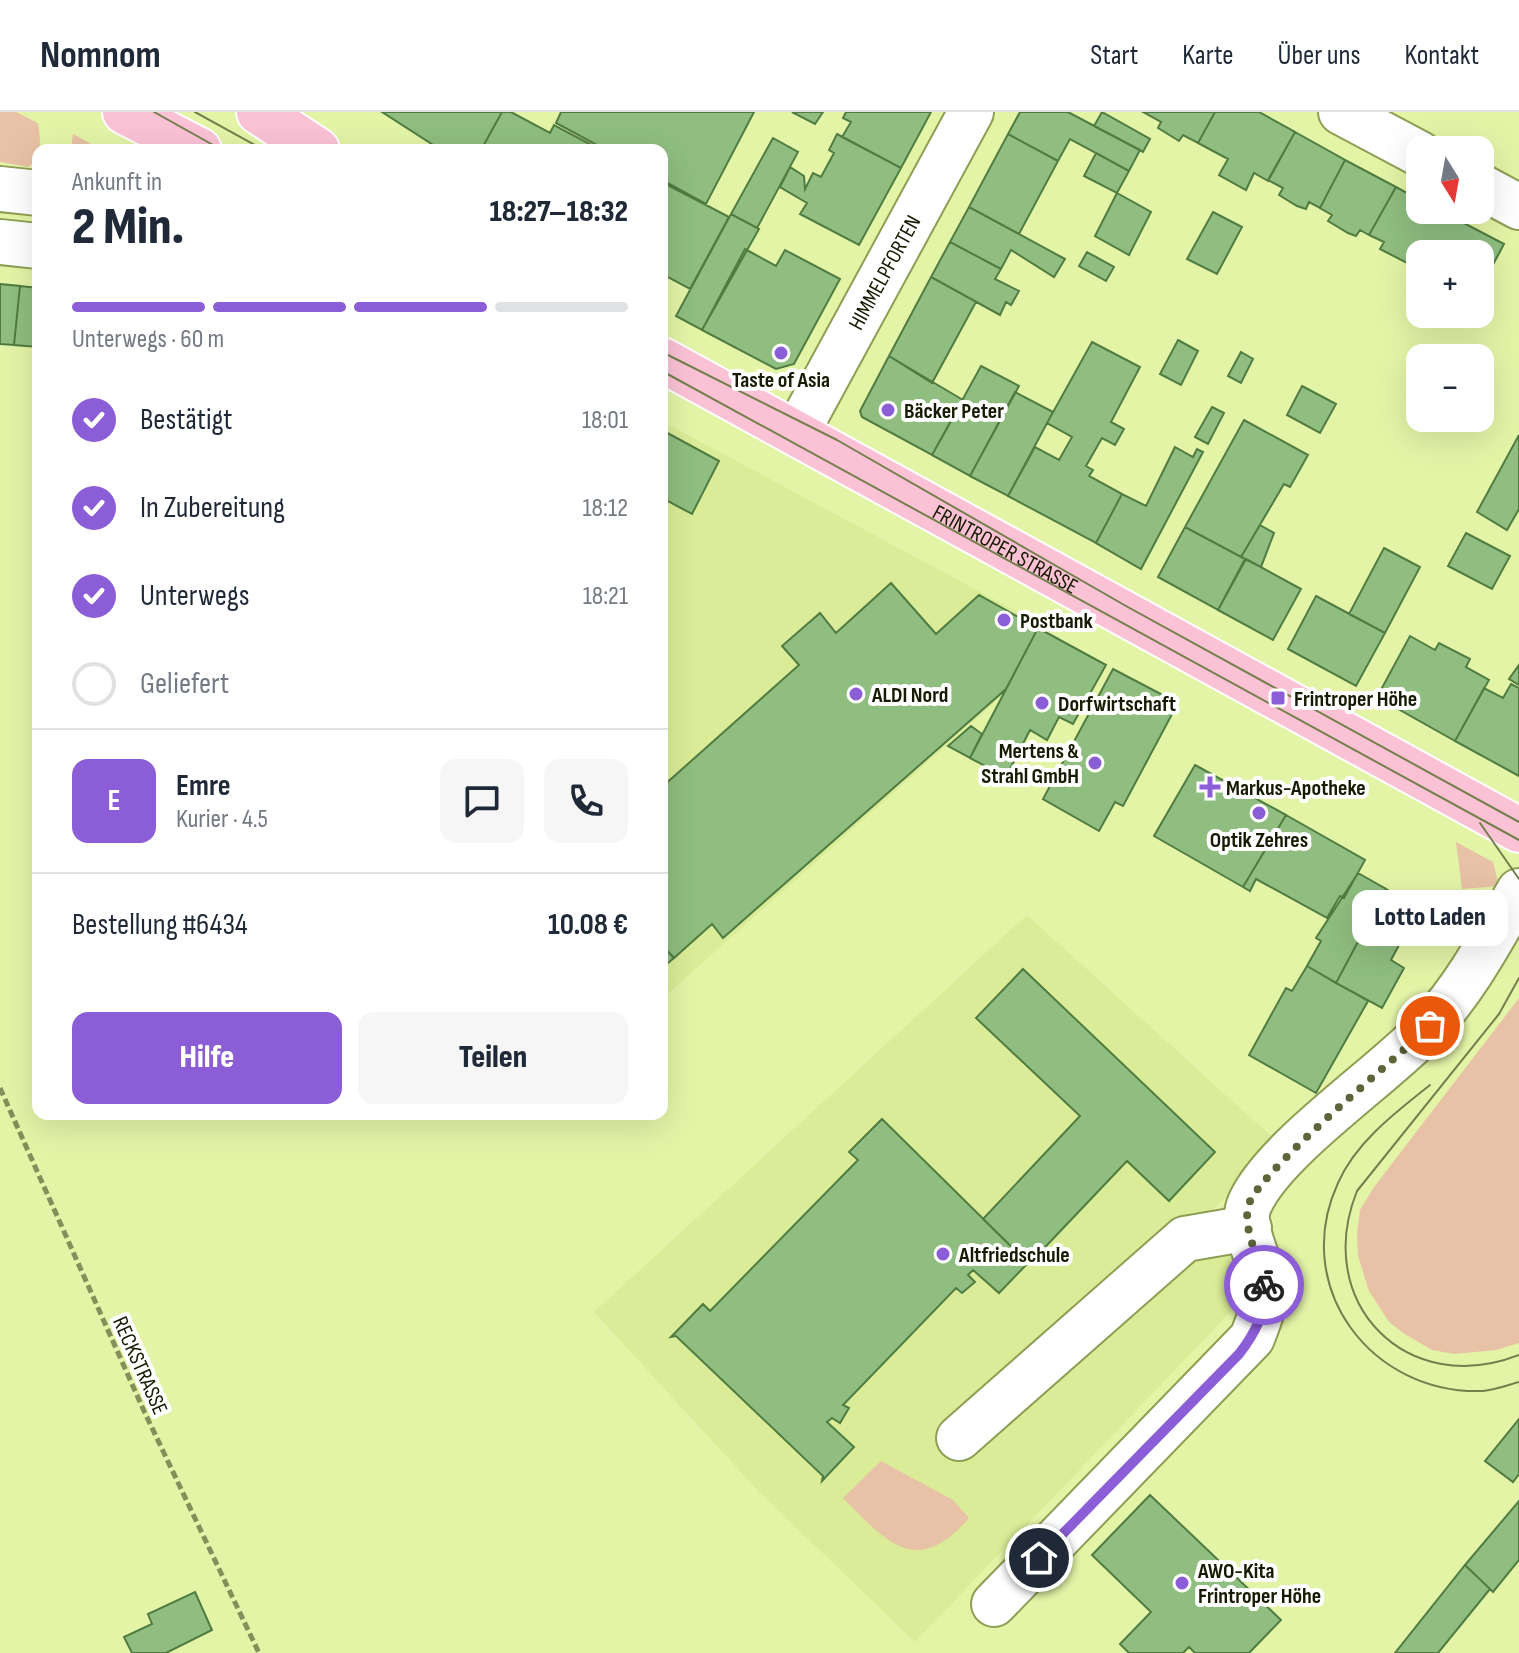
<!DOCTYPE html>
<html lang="de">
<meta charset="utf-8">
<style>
:root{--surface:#fff;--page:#f6f6f7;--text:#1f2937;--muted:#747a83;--line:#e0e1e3;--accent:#8b5dd6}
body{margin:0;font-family:"Sofia Sans Condensed",sans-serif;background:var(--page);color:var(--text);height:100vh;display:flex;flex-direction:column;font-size:30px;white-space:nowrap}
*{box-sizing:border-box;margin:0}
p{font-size:26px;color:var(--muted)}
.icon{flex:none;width:44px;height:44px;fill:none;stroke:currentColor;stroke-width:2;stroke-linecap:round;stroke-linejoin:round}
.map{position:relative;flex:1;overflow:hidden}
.sheet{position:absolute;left:32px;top:32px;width:636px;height:976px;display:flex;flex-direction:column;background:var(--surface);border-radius:16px;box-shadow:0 8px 32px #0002}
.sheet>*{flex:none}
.needle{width:52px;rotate:169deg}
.controls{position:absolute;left:1406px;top:24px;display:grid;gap:16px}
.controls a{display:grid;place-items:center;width:88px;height:88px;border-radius:16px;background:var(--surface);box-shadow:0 8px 32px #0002;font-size:40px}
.pin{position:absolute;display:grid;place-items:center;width:68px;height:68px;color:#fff;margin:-34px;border:4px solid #fff;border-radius:50%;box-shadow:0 2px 8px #0007}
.courier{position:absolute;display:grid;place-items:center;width:80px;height:80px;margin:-40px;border:6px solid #8b5dd6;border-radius:50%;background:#fff;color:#222;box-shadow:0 2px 10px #0007}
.bubble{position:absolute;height:56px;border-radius:16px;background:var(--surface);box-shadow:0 8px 32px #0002;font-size:26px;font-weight:800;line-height:56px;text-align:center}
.head em{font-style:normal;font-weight:800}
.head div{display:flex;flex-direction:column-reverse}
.head{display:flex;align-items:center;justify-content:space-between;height:136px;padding:0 40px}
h1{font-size:52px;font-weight:800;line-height:60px}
.bar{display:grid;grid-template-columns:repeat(4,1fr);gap:12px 8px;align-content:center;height:96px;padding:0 40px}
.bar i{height:10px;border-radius:6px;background:var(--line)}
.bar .active{background:var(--accent)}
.bar p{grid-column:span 4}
.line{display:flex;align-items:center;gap:20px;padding:0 40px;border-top:2px solid var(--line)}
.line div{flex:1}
.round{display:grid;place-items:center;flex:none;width:84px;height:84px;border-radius:16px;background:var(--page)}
ol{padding:0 40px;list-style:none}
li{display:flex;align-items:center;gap:24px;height:88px}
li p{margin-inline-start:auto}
li .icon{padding:8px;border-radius:50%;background:var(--accent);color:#fff;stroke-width:4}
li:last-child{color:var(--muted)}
li i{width:44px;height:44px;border:4px solid var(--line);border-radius:50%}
.primary-button{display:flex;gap:16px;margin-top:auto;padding:16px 40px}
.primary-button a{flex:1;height:92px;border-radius:16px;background:var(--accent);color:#fff;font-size:32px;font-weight:800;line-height:92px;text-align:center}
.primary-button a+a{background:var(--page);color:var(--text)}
header{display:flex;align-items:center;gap:48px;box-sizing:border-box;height:112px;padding:0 40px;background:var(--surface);border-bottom:2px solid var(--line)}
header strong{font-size:38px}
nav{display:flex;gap:44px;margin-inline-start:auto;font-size:28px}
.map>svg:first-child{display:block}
.built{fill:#daec97}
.green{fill:#e8c2a6}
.building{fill:#8fbe80;stroke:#507c41;stroke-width:2}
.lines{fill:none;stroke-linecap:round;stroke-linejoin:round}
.minor-casing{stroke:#8f9e54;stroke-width:48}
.major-casing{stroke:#fff;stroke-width:48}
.path{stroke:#848f5a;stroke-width:5;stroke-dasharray:8 4;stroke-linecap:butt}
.minor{stroke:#fff;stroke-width:44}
.major{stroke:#fbc2d6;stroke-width:44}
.tram{stroke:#757f4d;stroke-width:2}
.done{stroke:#5d663a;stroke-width:8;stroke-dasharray:0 14.4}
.route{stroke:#8b5dd6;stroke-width:10}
.poi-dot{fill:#8b5dd6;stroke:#fff;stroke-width:3}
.labels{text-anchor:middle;stroke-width:8;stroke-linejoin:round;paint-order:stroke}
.street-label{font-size:22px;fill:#151a00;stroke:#fff}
.poi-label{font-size:22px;font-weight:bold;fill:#151a00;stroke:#fff;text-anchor:start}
</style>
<header>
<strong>Nomnom</strong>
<nav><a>Start</a><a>Karte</a><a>Über uns</a><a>Kontakt</a></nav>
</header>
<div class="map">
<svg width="1519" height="1541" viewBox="0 0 1519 1541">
<rect width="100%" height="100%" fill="#e4f4a7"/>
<path class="built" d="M662,309L1038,511L1002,584L662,887Z
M1027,803L1282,1034L1196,1113L1259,1170L915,1530L759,1380L594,1200Z"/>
<path class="green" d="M0,0H16L38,11C41,30 42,42 29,55L0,50Z
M73,22L102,38H71Z
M1456,730L1493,750L1499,774L1462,777Z
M1519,886V1231L1496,1238L1454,1242L1432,1238L1403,1221L1389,1210L1369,1179L1358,1144L1357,1122L1360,1098L1374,1075Z
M881,1349L953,1388L969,1406C916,1467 887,1430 843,1386Z"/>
<path class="building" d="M382,0H502L481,38H441Z
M502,0H511L550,21L554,13L601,38H481Z
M561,0H754L706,92L662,68V38H606L556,11Z
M792,0H823L815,12Z
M846,0H931L901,56L842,25L851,10L843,6Z
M1020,0H1068L1140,38L1129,59L1070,27L1058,49L1008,22Z
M1102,0L1150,27L1143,40L1094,14Z
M1143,0H1215L1198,31L1183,23L1179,29L1158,16L1161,10Z
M1215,0H1259L1295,20L1268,69L1254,61L1246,78L1219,63L1228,47L1198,31Z
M1295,20L1345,48L1320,96L1309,90L1306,97L1297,94L1279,83L1283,76L1268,68Z
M837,22L901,56L859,133L800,102L807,91L780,75L790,55L804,64L805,77L813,61L821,65L834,41L829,38Z
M1008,22L1058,49L1019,122L969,95Z
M773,26L798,40L757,116L731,102Z
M1096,41L1129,59L1117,81L1084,64Z
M1345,48L1396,75L1369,123L1360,118L1356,124L1348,121L1328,109L1332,103L1320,96Z
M662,70L729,105L690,177L662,162Z
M1396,75L1420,88V98H1439L1504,132L1480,177V142H1420V150L1411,145L1407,151L1380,137L1384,130L1369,123Z
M1117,81L1151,100L1129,143L1095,124Z
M969,95L1065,147L1054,165L1011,138L1001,157L950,130Z
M1213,100L1242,115L1217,162L1187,147Z
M731,102L759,117L702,218L676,204Z
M950,130L1001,157L995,167L1019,179L1011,193L1006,190L1000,203L931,165Z
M745,137L776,154L785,138L840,167L794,252L776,257L702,218Z
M1087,140L1114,155L1106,169L1079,154Z
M931,165L976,190L932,271L889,244Z
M0,172L20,174L14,233L0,232Z
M20,174L38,176V235L14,233Z
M1178,228L1198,239L1181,273L1160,262Z
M1092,230L1140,255L1111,310L1124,317L1115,333L1102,326L1086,354L1093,358L1089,364L1122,382L1096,431L1008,384L1035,335L1059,348L1072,325L1047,311Z
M1241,240L1253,247L1241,271L1228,264Z
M889,244L963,288L932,343L862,305L860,299Z
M981,254L1019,274L970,364L932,343Z
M1302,274L1336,292L1320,321L1287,303Z
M1015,280L1053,300L1008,384L970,364Z
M1212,295L1224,301L1208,332L1195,325Z
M1244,308L1308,343L1290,375L1284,372L1241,445L1185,415Z
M662,318L719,349L692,402L662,386Z
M1519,323V397L1507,418L1477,400Z
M1175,335L1193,345L1197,337L1203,340L1141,457L1096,431L1122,382L1146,394Z
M1260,413L1274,421L1261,455L1241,445Z
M1185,415L1245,447L1218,498L1158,465Z
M1466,421L1510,444L1492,477L1448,454Z
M1384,436L1420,455L1385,521L1349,502Z
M1246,447L1301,477L1273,528L1218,498Z
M891,471L936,522L979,483L1038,516L1006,577L723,826L712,812L674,846L662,833V771L666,767L662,763V675L799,553L782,534L820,501L836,521Z
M1316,484L1385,521L1356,574L1288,537Z
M1038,516L1106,553L1073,612L1059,605L1047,628L1030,618L1006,665L970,646Z
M1410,524L1435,538L1439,531L1470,547L1466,555L1489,568L1455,629L1377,585Z
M1519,553V573L1509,567Z
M1113,557L1178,591L1123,694L1115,690L1099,719L1043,687Z
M1511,572L1519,576V664L1455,629L1484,576L1503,586Z
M971,614L982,622L970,646L948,634Z
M1195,653L1286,703L1243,775L1154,724Z
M1286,703L1365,748L1344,786L1340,784L1327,806L1256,767L1250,779L1243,775Z
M1358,761L1386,777L1336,871L1307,854L1321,829L1316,826Z
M1386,777L1419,796L1391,848L1404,856L1382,896L1336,871Z
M662,833L674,846L662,856Z
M1307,854L1368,889L1316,981L1249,943L1286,876L1292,879Z
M1023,857L1215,1040L1169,1089L1127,1049L1029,1152L983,1107L1080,1004L976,906Z
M882,1007L1028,1151L999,1181L973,1158L968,1163L975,1170L962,1181L956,1176L843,1293L849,1296L840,1311L832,1306L827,1310L854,1335L822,1369L823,1364L676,1224L671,1225L703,1192L710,1199L858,1048L849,1040Z
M1519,1307V1362L1513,1370L1485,1349Z
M1150,1383L1281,1508L1249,1541H1195L1189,1535L1183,1541H1129L1120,1532L1151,1500L1092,1443Z
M1519,1389V1448L1493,1480L1465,1453Z
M1465,1453L1490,1477L1438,1541H1395Z
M195,1480L212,1518L166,1541H132L124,1525L152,1512L148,1502Z"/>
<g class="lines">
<defs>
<g id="minor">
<path d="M1341,0L1420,42"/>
<path d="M1480,74L1519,95"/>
<path d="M0,77L38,81"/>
<path d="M0,130L38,134"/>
<path id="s1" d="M797,320L971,0"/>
<path d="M959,1326L1185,1127L1249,1116"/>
<path d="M994,1492L1252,1226C1257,1213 1263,1199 1265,1185C1268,1156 1237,1118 1250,1091C1275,1036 1383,964 1428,916C1465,877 1492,826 1519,779"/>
</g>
<g id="major">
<path d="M125,0L199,38"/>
<path d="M259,0L317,38"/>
<path id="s2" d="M662,248L1519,718"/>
</g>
</defs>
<use href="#minor" class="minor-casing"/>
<use href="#major" class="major-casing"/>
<path class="path" d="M0,976L144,1299L259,1541"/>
<use href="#minor" class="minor"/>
<use href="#major" class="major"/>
<path class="tram" d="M154,0L222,38
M195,0L264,38
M662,240L837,328L1126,494L1519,710
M662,259L1519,728
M1480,711L1519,767
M1519,866L1499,902L1357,1079C1312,1191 1407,1287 1519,1243
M1430,973C1396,1000 1356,1030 1338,1071C1290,1175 1371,1283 1483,1279C1495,1278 1508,1273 1519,1270"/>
</g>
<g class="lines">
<path class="done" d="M1264,1173C1261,1150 1243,1119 1248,1095C1254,1063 1398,945 1430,914"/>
<path class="route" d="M1039,1446L1239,1242C1254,1223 1268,1199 1264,1173"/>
</g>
<g class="poi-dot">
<circle cx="781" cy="241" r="8"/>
<circle cx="888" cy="298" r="8"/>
<circle cx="1004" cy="508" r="8"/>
<circle cx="856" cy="582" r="8"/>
<rect x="1270" y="578" width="16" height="16" rx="4"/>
<circle cx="1042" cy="591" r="8"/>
<circle cx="1095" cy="651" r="8"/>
<path d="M1206 663h8v8h8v8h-8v8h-8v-8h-8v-8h8z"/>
<circle cx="1259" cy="701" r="8"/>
<circle cx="943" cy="1142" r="8"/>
<circle cx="1182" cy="1471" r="8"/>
</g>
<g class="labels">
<g class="street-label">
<text dy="8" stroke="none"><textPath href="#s1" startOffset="182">HIMMELPFORTEN</textPath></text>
<text dy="8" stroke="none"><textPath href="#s2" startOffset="392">FRINTROPER STRASSE</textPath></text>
<text transform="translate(141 1253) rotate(66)" y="8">RECKSTRASSE</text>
</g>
<g class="poi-label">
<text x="781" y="275" text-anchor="middle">Taste of Asia</text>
<text x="904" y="306">Bäcker Peter</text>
<text x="1020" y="516">Postbank</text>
<text x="872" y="590">ALDI Nord</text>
<text x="1294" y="594">Frintroper Höhe</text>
<text x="1058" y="599">Dorfwirtschaft</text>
<text x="1079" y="646" text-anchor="end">Mertens &amp;<tspan x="1079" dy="25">Strahl GmbH</tspan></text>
<text x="1226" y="683">Markus-Apotheke</text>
<text x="1259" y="735" text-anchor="middle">Optik Zehres</text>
<text x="959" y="1150">Altfriedschule</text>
<text x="1198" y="1466">AWO-Kita<tspan x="1198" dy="25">Frintroper Höhe</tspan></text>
</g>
</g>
</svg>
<div class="controls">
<a><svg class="needle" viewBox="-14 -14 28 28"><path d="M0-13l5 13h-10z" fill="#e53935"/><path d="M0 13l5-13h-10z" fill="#747a83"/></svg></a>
<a>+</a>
<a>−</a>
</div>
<div class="pin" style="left:1430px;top:914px;background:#ea580c"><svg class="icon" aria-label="bag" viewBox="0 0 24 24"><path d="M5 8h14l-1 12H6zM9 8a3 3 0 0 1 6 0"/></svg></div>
<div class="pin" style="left:1039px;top:1446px;background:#1f2937"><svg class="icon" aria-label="home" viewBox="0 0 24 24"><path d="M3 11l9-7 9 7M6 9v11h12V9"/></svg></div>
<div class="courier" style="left:1264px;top:1173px"><svg class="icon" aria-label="bike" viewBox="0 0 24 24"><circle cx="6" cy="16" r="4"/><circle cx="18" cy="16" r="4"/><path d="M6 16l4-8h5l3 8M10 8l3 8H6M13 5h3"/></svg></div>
<div class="bubble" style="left:1352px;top:778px;width:156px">Lotto Laden</div>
<section class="sheet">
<div class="head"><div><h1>2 Min.</h1><p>Ankunft in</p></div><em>18:27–18:32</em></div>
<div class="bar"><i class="active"></i><i class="active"></i><i class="active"></i><i></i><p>Unterwegs · 60 m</p></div>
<ol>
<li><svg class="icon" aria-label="check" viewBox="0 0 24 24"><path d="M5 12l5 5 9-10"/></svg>Bestätigt<p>18:01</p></li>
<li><svg class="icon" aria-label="check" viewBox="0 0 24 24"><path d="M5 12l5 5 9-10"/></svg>In Zubereitung<p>18:12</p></li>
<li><svg class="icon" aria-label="check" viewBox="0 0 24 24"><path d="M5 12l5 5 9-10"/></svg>Unterwegs<p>18:21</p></li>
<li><i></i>Geliefert</li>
</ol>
<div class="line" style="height:144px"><b class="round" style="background:var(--accent);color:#fff">E</b><div><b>Emre</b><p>Kurier · 4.5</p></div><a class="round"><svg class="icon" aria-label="chat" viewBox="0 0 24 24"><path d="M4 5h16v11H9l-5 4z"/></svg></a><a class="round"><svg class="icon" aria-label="phone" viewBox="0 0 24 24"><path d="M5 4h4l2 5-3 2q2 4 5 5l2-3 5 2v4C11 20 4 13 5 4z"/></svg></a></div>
<div class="line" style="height:104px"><div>Bestellung #6434</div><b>10.08 €</b></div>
<div class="primary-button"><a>Hilfe</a><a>Teilen</a></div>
</section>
</div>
